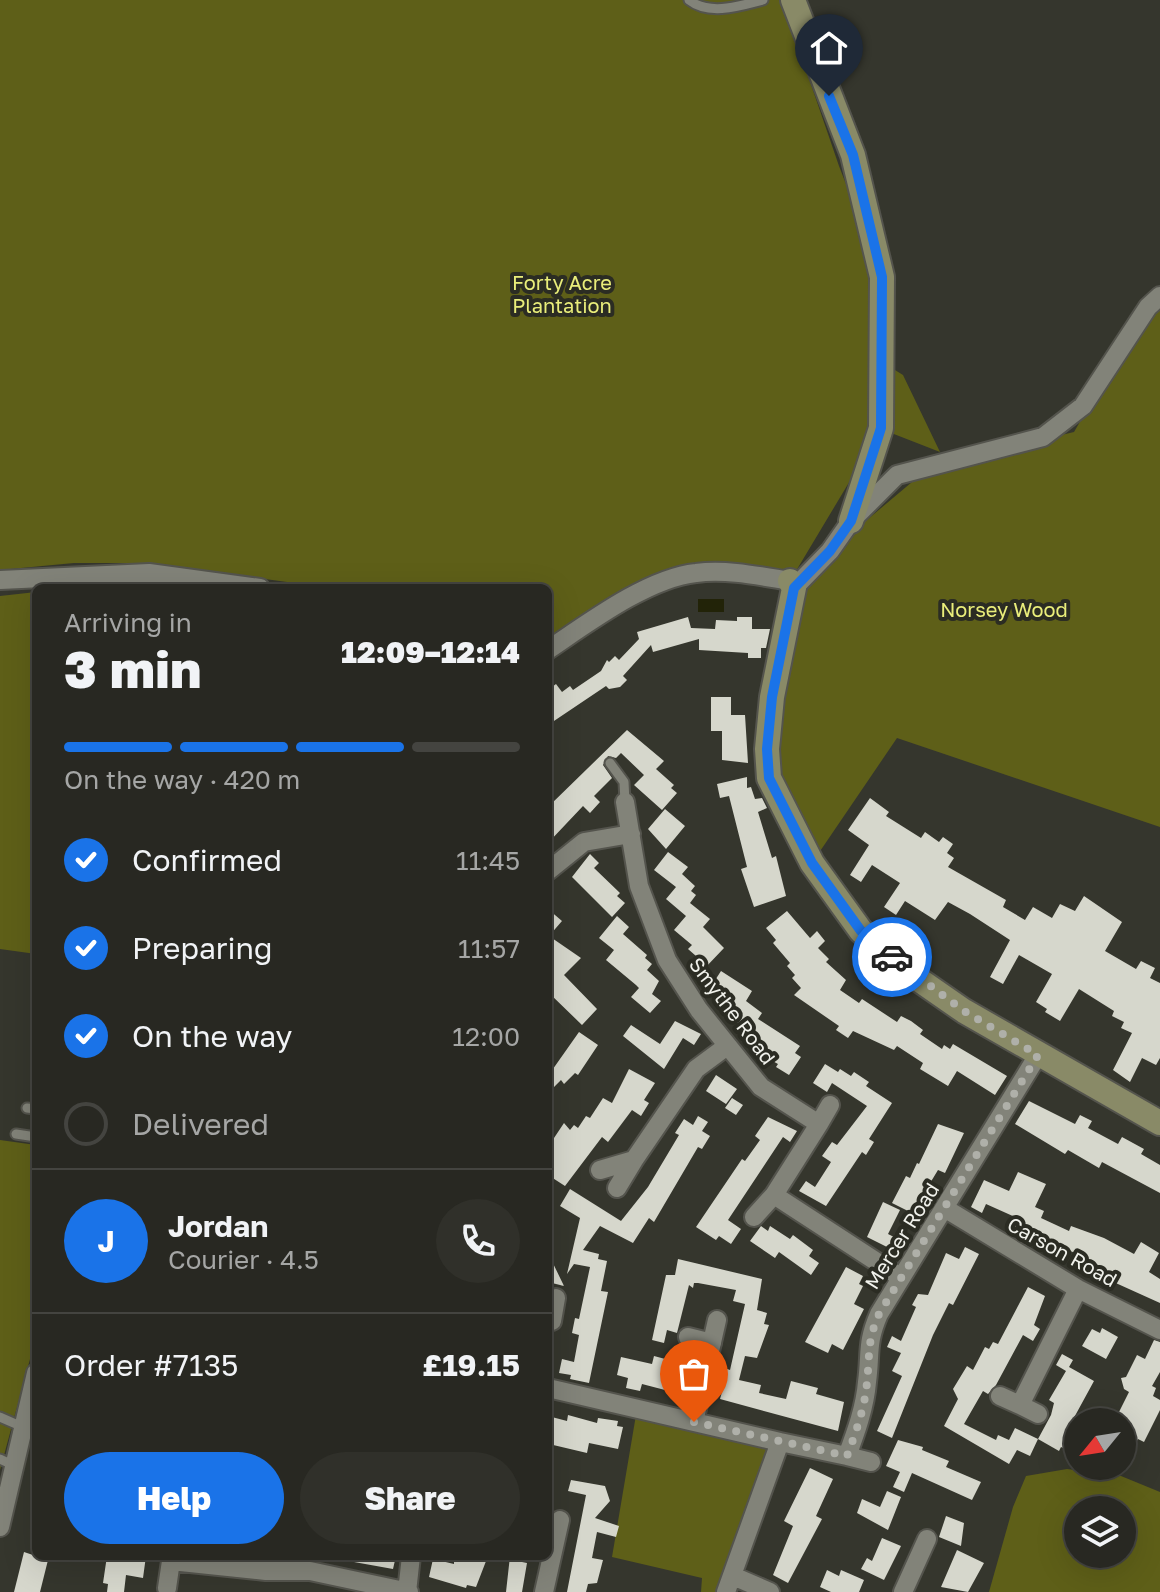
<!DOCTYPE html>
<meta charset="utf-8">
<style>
:root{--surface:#282822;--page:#30302a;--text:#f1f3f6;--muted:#a5a6a5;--line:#444440;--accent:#1a73e8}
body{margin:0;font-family:"Golos Text",sans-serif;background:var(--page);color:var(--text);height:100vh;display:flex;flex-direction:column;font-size:30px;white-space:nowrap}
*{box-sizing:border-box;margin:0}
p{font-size:26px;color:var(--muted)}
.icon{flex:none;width:44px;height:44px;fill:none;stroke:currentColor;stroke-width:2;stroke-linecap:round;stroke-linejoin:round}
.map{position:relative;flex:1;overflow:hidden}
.details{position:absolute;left:32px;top:584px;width:520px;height:976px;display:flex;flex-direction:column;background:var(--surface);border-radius:12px;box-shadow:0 8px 32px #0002,0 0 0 2px var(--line)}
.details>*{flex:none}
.needle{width:52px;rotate:240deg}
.controls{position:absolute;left:1064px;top:1408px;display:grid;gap:16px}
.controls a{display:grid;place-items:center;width:72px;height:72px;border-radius:50%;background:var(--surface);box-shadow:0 8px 32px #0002,0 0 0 2px var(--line);font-size:40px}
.pin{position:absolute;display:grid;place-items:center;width:68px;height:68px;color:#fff;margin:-82px -34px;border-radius:50% 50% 50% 0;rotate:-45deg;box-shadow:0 0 8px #0007}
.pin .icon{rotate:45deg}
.courier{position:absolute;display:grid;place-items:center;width:80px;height:80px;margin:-40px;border:6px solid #1a73e8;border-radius:50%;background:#fff;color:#222;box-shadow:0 2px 10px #0007}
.headline em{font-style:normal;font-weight:800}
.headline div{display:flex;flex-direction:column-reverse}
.headline{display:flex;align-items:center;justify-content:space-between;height:136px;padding:0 32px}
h1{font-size:52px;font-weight:800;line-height:60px}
.bar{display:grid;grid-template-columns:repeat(4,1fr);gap:12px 8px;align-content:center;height:96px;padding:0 32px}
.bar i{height:10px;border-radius:6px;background:var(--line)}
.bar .current{background:var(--accent)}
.bar p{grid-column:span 4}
.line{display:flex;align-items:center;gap:20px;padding:0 32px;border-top:2px solid var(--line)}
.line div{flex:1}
.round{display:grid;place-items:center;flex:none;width:84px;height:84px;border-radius:42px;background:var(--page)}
ol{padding:0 32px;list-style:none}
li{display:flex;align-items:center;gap:24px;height:88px}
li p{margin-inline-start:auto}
li .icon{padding:8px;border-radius:50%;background:var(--accent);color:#fff;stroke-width:4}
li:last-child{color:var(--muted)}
li i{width:44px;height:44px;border:4px solid var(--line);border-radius:50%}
.primary-button{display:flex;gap:16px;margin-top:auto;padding:16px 32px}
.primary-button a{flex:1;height:92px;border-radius:48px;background:var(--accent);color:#fff;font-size:32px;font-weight:800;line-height:92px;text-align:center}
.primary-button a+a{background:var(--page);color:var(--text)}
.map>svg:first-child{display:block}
.green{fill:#5e5f18;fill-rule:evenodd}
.water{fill:#222308}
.building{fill:#d6d7cc}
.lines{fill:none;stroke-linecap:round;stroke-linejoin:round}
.lane-casing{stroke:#54544d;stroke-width:13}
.street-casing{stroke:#54544d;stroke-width:22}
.secondary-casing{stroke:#54544d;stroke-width:28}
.lane{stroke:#828379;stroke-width:9}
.street{stroke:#828379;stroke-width:18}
.secondary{stroke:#898a67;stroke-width:24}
.done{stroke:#afb0a9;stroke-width:8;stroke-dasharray:0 14.4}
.route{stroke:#1a73e8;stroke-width:10}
.labels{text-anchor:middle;stroke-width:8;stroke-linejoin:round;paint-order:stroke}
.park-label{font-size:20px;fill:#e9ed7a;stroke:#2b2c23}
.street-label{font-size:20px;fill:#f1f2ec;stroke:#2b2c23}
</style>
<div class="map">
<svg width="1160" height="1592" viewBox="0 0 1160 1592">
<rect width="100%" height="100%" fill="#35362d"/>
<path class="green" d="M0,0H782L839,166L882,277V362L903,375L940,452L881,429L790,581L696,573L614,605L548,650V588H331L148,563H74L0,570Z
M1160,302V827L897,738L812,863L767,749L799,588L830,551L931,466L1074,432L1132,332Z
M36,592V954L0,949V596Z
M0,1140L36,1145V1337L0,1470Z
M637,1409L780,1442L726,1592H701L702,1578L612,1557Z
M1067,1469L1121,1476L1160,1492V1592H989L1013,1507L1026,1476ZM1078,1510H1122V1554H1078Z"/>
<path class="water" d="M698,599H724V612H698Z"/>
<path class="building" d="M688,617L691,628L715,629L716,620L737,621V617H752V629H770L766,648H761V658H748V653L699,650V639L653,652L651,645L623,676L627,680L620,687L609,689L606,686L548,725V690L556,684L562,692L570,686L573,690L601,671L607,660L609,662L615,656L619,660L639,639L637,632Z
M711,697H731V715H745L748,763L722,760V731H711Z
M627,730L664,761L656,769L674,785L671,788L677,793L662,810L634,785L644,775L621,753L616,758L608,756L603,765L612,778L594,796L600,802L590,813L583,806L548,843V807Z
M747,777V788L751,787L755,799L762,798L767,808L758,812L772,858L776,856L786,896L754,907L741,869L747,867L729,796L720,798L717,784Z
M870,798L889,812L886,816L921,838L925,832L939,842L943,837L953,844L947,853L954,858L948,867L1006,900L1003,907L1025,920L1033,907L1052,918L1060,904L1075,911L1084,896L1122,922L1105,951L1136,969L1141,961L1155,968L1150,978L1160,983V1058L1156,1065L1142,1058L1130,1082L1113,1070L1132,1033L1121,1028L1124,1022L1112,1016L1114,1011L1079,989L1060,1021L1045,1012L1047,1009L1036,1002L1052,974L1019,955L1003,984L990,977L1010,940L970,914L948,902L935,920L905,901L896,915L884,907L900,883L872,865L861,882L850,875L869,845L848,830Z
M665,809L685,826L666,849L648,829Z
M668,852L688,867L682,874L695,886L691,891L696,895L690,903L710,919L703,927L724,948L704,969L693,959L696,956L688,949L692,945L674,930L686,916L666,899L676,887L654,870Z
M590,854L599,863L594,868L620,893L617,896L625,903L612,917L572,877Z
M548,909L562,921L549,936L581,958L564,975L597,1009L582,1025L548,992Z
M787,911L810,938L817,931L825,941L818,948L829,959L826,962L846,980L840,990L859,1003L862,999L897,1022L901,1016L911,1021L923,1030L920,1034L942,1049L944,1045L950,1049L953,1044L1007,1076L995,1095L957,1071L948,1086L920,1069L923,1063L897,1046L894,1050L853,1031L848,1038L836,1030L839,1026L794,995L801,988L792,978L795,975L787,966L790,963L773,943L776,940L766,928Z
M617,916L629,927L623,934L647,955L645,958L652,964L647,970L659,981L652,994L661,1001L650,1013L631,997L639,988L636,985L606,960L614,950L599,938Z
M721,971L752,991L746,1001L762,1013L758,1019L800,1046L795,1053L801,1057L789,1075L776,1067L778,1064L769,1059L771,1056L748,1041L753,1033L737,1023L742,1015L716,997L719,994L710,988Z
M675,1021L701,1034L694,1045L683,1038L664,1069L623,1036L631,1025L660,1044Z
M579,1032L598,1045L578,1075L575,1073L564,1084L561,1080L548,1093V1076Z
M825,1064L838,1072L840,1069L851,1076L854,1072L869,1082L866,1086L892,1103L869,1139L874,1142L866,1155L862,1152L826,1206L799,1191L806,1181L815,1187L831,1162L822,1156L832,1142L837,1145L867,1106L832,1083L827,1092L813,1083Z
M629,1069L655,1083L644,1100L649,1103L641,1116L632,1110L608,1142L602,1137L565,1186L548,1175V1147L564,1123L570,1130L574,1125L578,1128L586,1116L590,1118L603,1098L612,1103Z
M716,1075L737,1089L726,1104L706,1091Z
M732,1098L743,1105L736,1115L725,1108Z
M1029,1101L1075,1124L1080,1115L1092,1121L1088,1128L1118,1144L1122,1137L1144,1149L1141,1154L1160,1165V1193L1102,1162L1099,1168L1068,1150L1065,1154L1015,1124Z
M698,1116L708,1122L702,1131L710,1136L702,1149L698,1147L654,1222L649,1218L633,1243L600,1226L583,1250L599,1254L598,1259L607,1261L601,1291L608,1292L589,1383L570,1379L571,1375L559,1373L562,1359L574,1362L579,1335L572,1333L575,1318L579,1319L590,1267L574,1264L567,1274L580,1218L560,1206L570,1189L621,1221L648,1187L679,1135L675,1133L684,1119L693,1125Z
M768,1117L797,1131L790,1142L783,1137L728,1220L741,1229L731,1244L719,1236L716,1240L696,1227L742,1159L745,1161L760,1140L755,1136Z
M938,1124L964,1133L945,1173L938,1170L912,1213L892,1203L906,1176L910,1178L917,1163L919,1164Z
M1018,1172L1046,1184L1035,1207L1044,1211L1041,1218L1069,1231L1071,1226L1104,1238L1134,1254L1141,1242L1159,1253L1149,1272L1160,1279V1303L1098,1275L1102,1267L1053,1242L1047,1253L1036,1248L1039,1242L1009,1229L1015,1217L986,1204L982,1213L971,1207L984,1180L1009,1191Z
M883,1202L900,1210L888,1234L898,1239L893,1250L867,1237Z
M761,1226L768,1231L770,1226L790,1239L793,1235L813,1250L809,1256L819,1263L811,1275L779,1252L775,1258L750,1241Z
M965,1247L979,1254L953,1305L949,1303L933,1335L892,1438L877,1431L902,1376L892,1371L901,1353L887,1347L892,1336L901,1341L916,1307L912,1305L918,1294L928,1295L946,1253L959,1259Z
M548,1253L564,1286L548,1282Z
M678,1259L762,1279L757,1310L767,1313L764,1324L769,1325L757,1358L745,1356L739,1380L761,1385L759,1393L786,1399L791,1381L818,1388L816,1394L844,1402L838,1431L720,1399L722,1392L716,1390L722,1367L730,1370L745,1304L733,1301L736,1290L698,1283H694L693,1288L689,1285L677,1333L667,1330L664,1343L652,1340L666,1275H675Z
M846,1267L863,1276L859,1284L863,1286L854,1304L864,1309L843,1350L832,1344L828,1353L805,1342Z
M1028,1287L1045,1296L1034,1325L1040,1329L1033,1341L1023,1335L996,1385L988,1394L983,1391L964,1424L996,1440L998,1435L1009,1440L1015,1428L1038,1439L1030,1456L1017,1450L1009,1464L944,1426L958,1399L953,1389L967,1366L973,1370L985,1347L989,1349L993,1342L998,1344Z
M1102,1328L1118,1337L1106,1359L1082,1346L1092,1329L1100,1333Z
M1154,1340L1160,1342V1372L1152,1386L1156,1388L1153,1396L1160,1400V1410L1144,1442L1138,1439L1122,1468V1422H1114L1129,1392L1124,1389L1121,1378L1126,1377L1137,1355L1145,1359Z
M1062,1354L1073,1360L1069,1367L1094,1381L1070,1425L1076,1429L1065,1449L1061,1447L1059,1451L1038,1439L1051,1415L1054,1403L1049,1400L1066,1371L1056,1365Z
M654,1356L669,1360L668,1366L679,1369L675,1387L666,1385L665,1390L642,1384L640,1391L626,1388L628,1378L617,1375L621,1357L652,1364Z
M568,1415L597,1423L598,1418L618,1421L617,1426L623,1427L618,1449L589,1443L587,1453L549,1444L548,1416L567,1421Z
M898,1440L923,1447L922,1450L949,1461L946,1467L981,1482L972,1500L912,1473L904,1492L893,1487L900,1472L886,1466Z
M810,1468L833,1479L816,1516L822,1519L788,1583L773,1575L793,1526L784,1521Z
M571,1480L605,1486L610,1501L595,1518L619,1526L616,1537L597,1532L592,1558L603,1560L597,1583L588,1584L586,1592H567L586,1495L568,1491Z
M887,1491L901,1497L888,1530L857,1513L862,1499L880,1507Z
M946,1516L964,1523L961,1546L939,1537Z
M882,1538L901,1546L884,1580L861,1569L867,1558L872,1561Z
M957,1550L984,1563L968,1592L941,1587Z
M24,1552L48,1560L40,1592H14Z
M107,1556H146L143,1578L126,1575L124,1592H107L108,1584L103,1583Z
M355,1556H396L393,1569L354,1562Z
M454,1556H488L476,1587L467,1585L466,1588L429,1577L433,1559L454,1564Z
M510,1556H523L522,1562L527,1563L522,1592H506Z
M827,1570L839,1576L841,1570L864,1580L859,1592H831L820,1587Z"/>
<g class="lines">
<defs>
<path id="lane" d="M689,0C709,16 740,6 763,0
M610,763L624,782L625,802
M27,1108L36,1109
M16,1134L36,1137
M0,1417L25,1428
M0,1459L17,1467"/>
<path id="street" d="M0,580L149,573L260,588
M794,588L830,551L851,521L897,475L1043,437L1083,406L1148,307L1160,296
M548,650C588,623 648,578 696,573C727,569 759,576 790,581
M625,802L639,886L667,960L699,1010L761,1087L819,1124L774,1195L900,1277
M548,871L584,842L631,834
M819,1124L830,1105
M600,1170L634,1160L696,1069L727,1046
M617,1188L634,1160
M946,1209L1078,1289L1160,1330
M754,1217L774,1195
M552,1321L556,1298
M688,1337L712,1343
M548,1388L780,1442
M1000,1396L1020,1405
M1038,1414L1020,1405L1078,1289
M694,1422L717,1320
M847,1456L871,1462
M0,1527L36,1373
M172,1556L171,1561L266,1571H310L409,1592
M733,1576L770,1592
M167,1588L171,1561
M407,1592L411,1556
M544,1592L560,1520
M726,1592L780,1442L847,1456C856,1432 865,1407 867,1382C871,1353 866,1344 879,1314L1038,1055
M903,1592L927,1539"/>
<path id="secondary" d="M793,0L853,155L882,277L881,428L851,521
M790,581L794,588L772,697L767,749L769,778L812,863L861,931L915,977L964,1011L1160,1123"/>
</defs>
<use href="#lane" class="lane-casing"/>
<use href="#street" class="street-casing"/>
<use href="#secondary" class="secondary-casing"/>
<use href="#lane" class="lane"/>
<use href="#street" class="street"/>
<use href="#secondary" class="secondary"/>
</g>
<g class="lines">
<path class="done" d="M694,1422L847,1456C856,1432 865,1407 867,1382C870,1354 867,1341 879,1314L1038,1055L964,1011L892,957"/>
<path class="route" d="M829,96L853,155L882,277L881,428L851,521L830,551L794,588L772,697L767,749L769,778L812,863L861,931L892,957"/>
</g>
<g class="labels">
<g class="park-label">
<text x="562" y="290">Forty Acre<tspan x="562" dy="23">Plantation</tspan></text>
<text x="1004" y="617">Norsey Wood</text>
</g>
<g class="street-label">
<text transform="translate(732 1011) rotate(53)" y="7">Smythe Road</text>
<text transform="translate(902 1236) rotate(-58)" y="7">Mercer Road</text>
<text transform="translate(1062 1252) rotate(29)" y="7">Carson Road</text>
</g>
</g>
</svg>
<div class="controls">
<a><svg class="needle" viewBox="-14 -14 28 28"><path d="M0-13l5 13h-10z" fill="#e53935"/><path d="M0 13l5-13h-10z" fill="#a5a6a5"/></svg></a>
<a><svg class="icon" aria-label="layers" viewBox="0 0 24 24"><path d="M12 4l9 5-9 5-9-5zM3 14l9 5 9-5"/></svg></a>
</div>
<div class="pin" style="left:694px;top:1422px;background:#ea580c"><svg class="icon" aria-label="bag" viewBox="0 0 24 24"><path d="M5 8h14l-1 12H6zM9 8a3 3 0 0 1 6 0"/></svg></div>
<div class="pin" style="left:829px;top:96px;background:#1f2937"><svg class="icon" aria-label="home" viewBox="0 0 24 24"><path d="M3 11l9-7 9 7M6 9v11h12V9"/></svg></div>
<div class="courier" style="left:892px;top:957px"><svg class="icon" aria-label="car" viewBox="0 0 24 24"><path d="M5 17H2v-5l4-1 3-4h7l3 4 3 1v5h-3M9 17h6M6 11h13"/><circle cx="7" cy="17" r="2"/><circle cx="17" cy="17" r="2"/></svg></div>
<section class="details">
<div class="headline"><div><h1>3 min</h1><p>Arriving in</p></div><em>12:09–12:14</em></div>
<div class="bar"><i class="current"></i><i class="current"></i><i class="current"></i><i></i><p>On the way · 420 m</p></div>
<ol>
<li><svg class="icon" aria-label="check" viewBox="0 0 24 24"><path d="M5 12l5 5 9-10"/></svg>Confirmed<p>11:45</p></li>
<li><svg class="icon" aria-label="check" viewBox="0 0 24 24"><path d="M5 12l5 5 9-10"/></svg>Preparing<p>11:57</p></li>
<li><svg class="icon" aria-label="check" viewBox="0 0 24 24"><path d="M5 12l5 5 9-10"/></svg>On the way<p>12:00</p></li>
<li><i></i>Delivered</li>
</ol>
<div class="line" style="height:144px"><b class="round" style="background:var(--accent);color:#fff">J</b><div><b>Jordan</b><p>Courier · 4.5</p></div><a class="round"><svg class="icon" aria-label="phone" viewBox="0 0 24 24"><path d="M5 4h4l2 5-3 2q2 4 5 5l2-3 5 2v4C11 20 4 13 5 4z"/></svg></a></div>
<div class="line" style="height:104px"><div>Order #7135</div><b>£19.15</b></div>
<div class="primary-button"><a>Help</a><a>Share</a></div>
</section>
</div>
